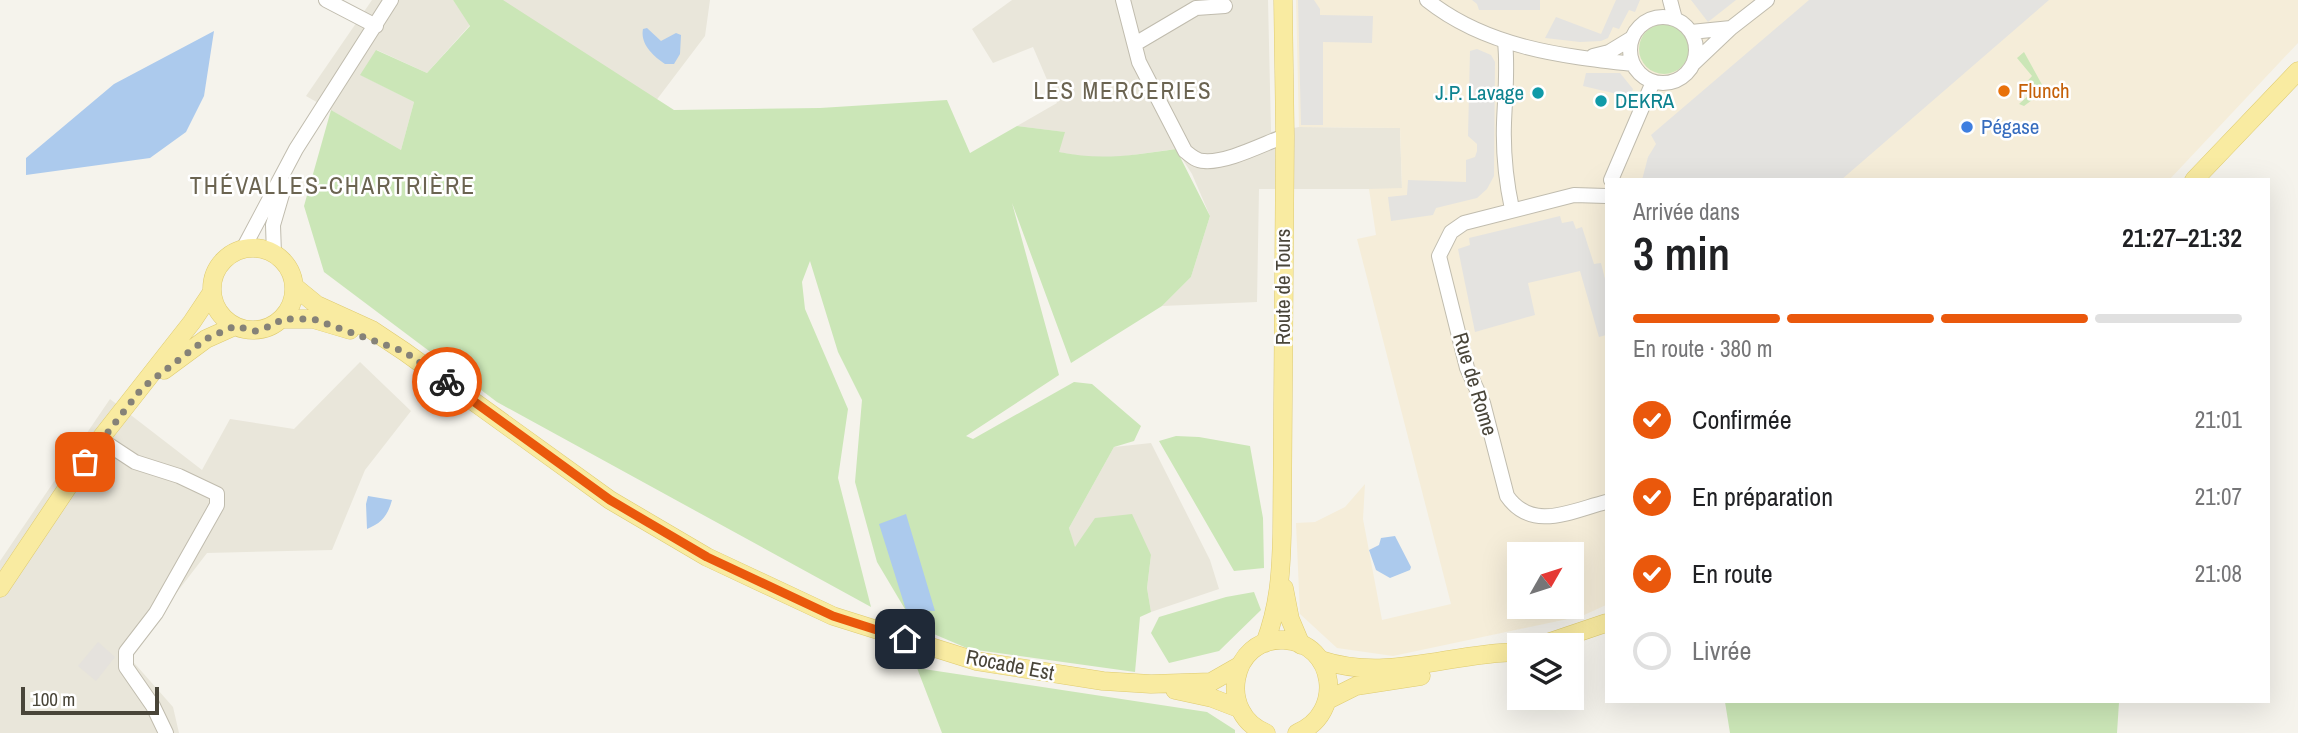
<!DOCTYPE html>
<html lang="fr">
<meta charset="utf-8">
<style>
:root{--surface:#fff;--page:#f6f6f6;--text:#202124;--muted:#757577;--line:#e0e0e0;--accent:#ea580c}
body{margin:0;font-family:"Archivo Narrow",sans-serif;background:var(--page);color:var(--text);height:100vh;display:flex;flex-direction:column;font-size:26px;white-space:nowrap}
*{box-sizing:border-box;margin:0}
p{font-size:23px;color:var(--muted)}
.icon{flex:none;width:38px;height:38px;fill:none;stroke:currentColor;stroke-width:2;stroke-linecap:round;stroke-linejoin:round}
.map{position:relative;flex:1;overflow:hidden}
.side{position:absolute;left:1605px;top:178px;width:665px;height:525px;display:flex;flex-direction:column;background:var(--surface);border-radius:0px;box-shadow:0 7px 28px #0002}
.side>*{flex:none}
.needle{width:46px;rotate:51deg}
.buttons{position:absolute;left:1507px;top:542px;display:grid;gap:14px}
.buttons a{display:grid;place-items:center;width:77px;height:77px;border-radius:0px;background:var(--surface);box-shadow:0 7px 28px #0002;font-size:35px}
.scale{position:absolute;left:21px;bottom:18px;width:138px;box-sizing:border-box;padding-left:7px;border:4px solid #494539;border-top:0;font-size:19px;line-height:24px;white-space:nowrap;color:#494539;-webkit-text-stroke:5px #fff;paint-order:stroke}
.pin{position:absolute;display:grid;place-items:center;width:60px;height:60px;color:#fff;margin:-30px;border-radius:14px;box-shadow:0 4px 10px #0006}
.courier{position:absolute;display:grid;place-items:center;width:70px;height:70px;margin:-35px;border:5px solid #ea580c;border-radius:50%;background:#fff;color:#222;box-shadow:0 2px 9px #0007}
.headline em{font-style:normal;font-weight:600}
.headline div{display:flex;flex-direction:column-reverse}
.headline{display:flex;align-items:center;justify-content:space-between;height:119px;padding:0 28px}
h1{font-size:46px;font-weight:600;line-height:52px}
.bar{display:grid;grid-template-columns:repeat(4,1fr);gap:10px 7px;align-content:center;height:84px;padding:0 28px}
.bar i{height:9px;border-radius:5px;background:var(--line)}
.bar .current{background:var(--accent)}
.bar p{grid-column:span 4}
ol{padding:0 28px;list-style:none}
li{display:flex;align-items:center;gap:21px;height:77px}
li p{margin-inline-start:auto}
li .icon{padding:7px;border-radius:50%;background:var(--accent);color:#fff;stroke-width:4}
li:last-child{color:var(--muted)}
li i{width:38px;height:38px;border:4px solid var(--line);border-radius:50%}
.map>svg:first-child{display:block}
.residential{fill:#e9e6da}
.commercial{fill:#f5edd9;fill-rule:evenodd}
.industrial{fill:#e5e2dd}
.green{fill:#cbe6b7}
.parking{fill:#e4e3e0}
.water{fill:#accaed}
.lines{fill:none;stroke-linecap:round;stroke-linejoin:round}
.minor-casing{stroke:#c0bcae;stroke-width:16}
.major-casing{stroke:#decb70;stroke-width:19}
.minor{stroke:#fff;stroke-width:14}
.major{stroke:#f9eba1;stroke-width:18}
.done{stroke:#858278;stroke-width:7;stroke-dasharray:0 12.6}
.route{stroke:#ea580c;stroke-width:9}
.food-dot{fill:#e8710a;stroke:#fff;stroke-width:2.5}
.culture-dot{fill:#0f9aa8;stroke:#fff;stroke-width:2.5}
.shop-dot{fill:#3f7fe0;stroke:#fff;stroke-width:2.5}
.labels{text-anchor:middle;stroke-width:5;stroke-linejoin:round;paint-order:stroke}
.food-label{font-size:21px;fill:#c56008;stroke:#fff;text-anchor:start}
.culture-label{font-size:21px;fill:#0d838f;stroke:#fff;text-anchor:end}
.shop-label{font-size:21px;fill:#366cbe;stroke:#fff;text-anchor:start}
.street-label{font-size:21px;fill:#494539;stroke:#fff}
.neighbourhood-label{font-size:23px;letter-spacing:2px;fill:#6b6451;stroke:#fff}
.quarter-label{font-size:24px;letter-spacing:2px;fill:#6b6451;stroke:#fff}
</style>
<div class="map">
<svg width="2298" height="733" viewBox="0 0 2298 733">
<rect width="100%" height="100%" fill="#f5f3ec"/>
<path class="residential" d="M372,0H453L470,25L427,73L377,50L361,75L414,102L401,150L306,96Z
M501,0H710L705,36L655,102Z
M1012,0H1268L1271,132L1299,127L1400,128L1402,189H1259L1257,302L1162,306L1191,277L1210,216L1192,174L1176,149L1118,157H1085L1058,152L1064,132L1017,126L1057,103L1033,47L993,63L972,29Z
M360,362L411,411L365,470L332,550L207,553L128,656L173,707L179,733H0V561L110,399L202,470L230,419L294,429Z
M1151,443L1210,560L1219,589L1151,612L1147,588L1151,555L1074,548L1069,528L1114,447Z"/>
<path class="commercial" d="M1296,0H2298V43L2169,180H1606V605L1582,616L1393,656L1337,648L1300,614L1296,523L1315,522L1345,507L1365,484L1363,519L1382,620L1451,604L1357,239L1376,235L1369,189L1402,188L1400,128L1299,127ZM1519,555H1572V607H1519Z"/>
<path class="industrial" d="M98,642L115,657L96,681L78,666Z"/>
<path class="green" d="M453,0H503L674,110L820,108L947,100L970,153L1017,126L1065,132L1059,152C1101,161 1134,155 1176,149L1210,216L1191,277L1162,306L1071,363L1012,203L1059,375L966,436L973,439L1074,382L1092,384L1141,426L1134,441L1114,447L1069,528L1075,547L1095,518L1132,514L1151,555L1147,588L1151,612L1140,617L1135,672L969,649L915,626L877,562L855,482L862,400L838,352L810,261L802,282L805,309L848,409L838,478L871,607L497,402L324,272L304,206L331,110L401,150L414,102L360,75L376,50L427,73L470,26Z
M1639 49a25 25 0 1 1 50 0a25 25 0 1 1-50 0Z
M2024,52L2045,90L2024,106L2019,104L2030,94L2023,86L2032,76L2017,58Z
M1176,436L1199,437L1250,446L1263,518L1264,568L1234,571L1159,441Z
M1254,592L1261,610L1219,651L1169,663L1151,633L1159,617L1226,597Z
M917,668L1207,712L1235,730V733H942Z
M1725,702H2119L2117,733H1730Z"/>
<path class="parking" d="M1298,0H1314L1320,9V15L1373,16L1372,43L1323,42V125H1301Z
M1472,0H1540V10H1479L1477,4Z
M1616,0H1640L1635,12L1629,10L1619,29L1613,27L1608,38L1601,41L1580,42L1545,38L1556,17L1601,34Z
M1691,0H1736L1708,22Z
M1809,0H2049L1841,180H1642L1648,157L1656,144L1651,135Z
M1477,49L1491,55L1495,62L1494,176L1487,189L1477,198L1436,208L1433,215L1391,221L1388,197L1407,195L1408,180L1466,182V160L1475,157L1477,151V144L1468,136L1470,51Z
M1586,73H1620L1633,89L1630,97L1583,86Z
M1560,216L1562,223L1573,221L1576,229L1582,227L1594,264L1601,263L1606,283V335L1599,337L1580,271L1528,283L1535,315L1475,332L1458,249L1470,245L1469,238Z"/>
<path class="water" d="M647,28L661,41L676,33L681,35L680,54L674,64H665C653,56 640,44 643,29Z
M214,31L204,96L186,132L150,158L26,175V158L114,84Z
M368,496L392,500C388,515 382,523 367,529L366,504Z
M906,514L935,611L906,610L879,524Z
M1395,536L1411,567L1410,570L1390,578L1376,570L1369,550L1379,545L1381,538Z"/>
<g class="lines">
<defs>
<path id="minor" d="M326,0L376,26
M1123,0L1139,62L1185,151C1191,156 1196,161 1204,161C1227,163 1263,144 1285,136
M1427,0C1486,47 1560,56 1633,64
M1670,0L1675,19
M1630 50a33 33 0 1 1 66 0a33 33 0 1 1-66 0Z
M1691,32L1731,28
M1505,42C1508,69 1505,95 1504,123C1503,152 1506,181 1512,209
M1135,44L1196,8L1225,6
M1593,56L1609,52L1632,38
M1693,64L1731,28L1767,0
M1611,180L1653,82
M1606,196L1574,195L1464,223L1451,232L1439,256L1467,368L1483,403L1507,496C1532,532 1571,511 1606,502
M243,249L296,149L391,0
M274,254L273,225L285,184
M100,439L135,462L179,476L217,494V505L156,613L126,652V667L153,706L166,733"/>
<path id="major" d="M2194,180L2298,71
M212 289a41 41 0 1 1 82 0a41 41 0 1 1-82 0Z
M295,287L317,305L372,330L405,352L610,500L707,557L833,616L976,661L1103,681L1151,684L1211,682L1239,666
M282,319H313L350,330
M164,370L206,339L235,326
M0,588L100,439L192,322L212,292
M1284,588L1290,619L1301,645
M1265,643C1279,606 1281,574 1282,534L1285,136L1283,0
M1538,646L1606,623
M1321,660C1387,682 1450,653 1517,652
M1175,690L1212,698L1238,708
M1328,700L1356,686L1421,676
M1266,733C1217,714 1230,637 1284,640C1336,643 1345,714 1297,733"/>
</defs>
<use href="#minor" class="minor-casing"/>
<use href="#major" class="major-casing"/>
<use href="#minor" class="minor"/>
<use href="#major" class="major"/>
</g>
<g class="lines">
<path class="done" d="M85,462L142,388L206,339L235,326L255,331L274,325L282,319H313L405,352L447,382"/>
<path class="route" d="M447,382L610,500L707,557L833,616L905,639"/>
</g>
<circle class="food-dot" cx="2004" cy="91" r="7"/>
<g class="culture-dot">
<circle cx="1538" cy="93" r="7"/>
<circle cx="1601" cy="101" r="7"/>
</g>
<circle class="shop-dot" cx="1967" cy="127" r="7"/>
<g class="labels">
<g class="food-label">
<text x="2018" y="98">Flunch</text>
</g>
<g class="culture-label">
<text x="1524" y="100">J.P. Lavage</text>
<text x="1615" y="108" text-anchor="start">DEKRA</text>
</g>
<g class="shop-label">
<text x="1981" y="134">Pégase</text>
</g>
<g class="street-label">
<text transform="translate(1283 287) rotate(-90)" y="7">Route de Tours</text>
<text transform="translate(1475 384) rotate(73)" y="7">Rue de Rome</text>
<text transform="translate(1010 665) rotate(11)" y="7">Rocade Est</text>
</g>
<g class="neighbourhood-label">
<text x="1123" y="99">LES MERCERIES</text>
</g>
<g class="quarter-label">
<text x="333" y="194">THÉVALLES-CHARTRIÈRE</text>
</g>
</g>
</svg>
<div class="buttons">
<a><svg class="needle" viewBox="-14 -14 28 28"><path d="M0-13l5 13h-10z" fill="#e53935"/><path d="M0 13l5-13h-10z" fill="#757577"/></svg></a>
<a><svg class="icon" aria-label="layers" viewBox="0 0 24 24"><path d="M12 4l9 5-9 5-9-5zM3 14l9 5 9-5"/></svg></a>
</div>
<div class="scale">100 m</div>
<div class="pin" style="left:85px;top:462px;background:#ea580c"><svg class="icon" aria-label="bag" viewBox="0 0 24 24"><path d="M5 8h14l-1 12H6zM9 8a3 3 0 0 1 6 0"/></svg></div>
<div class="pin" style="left:905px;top:639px;background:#1f2937"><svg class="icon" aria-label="home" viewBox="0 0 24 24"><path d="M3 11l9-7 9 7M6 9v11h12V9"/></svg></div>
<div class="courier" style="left:447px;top:382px"><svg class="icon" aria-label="bike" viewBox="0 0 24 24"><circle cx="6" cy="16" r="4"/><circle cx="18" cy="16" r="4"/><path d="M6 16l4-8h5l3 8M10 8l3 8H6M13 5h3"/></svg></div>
<section class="side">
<div class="headline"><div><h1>3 min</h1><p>Arrivée dans</p></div><em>21:27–21:32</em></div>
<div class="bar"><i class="current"></i><i class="current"></i><i class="current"></i><i></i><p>En route · 380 m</p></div>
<ol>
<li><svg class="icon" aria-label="check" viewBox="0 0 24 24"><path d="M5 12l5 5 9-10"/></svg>Confirmée<p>21:01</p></li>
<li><svg class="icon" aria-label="check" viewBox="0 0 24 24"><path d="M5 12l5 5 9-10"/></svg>En préparation<p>21:07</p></li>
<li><svg class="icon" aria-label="check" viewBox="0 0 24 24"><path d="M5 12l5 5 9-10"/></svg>En route<p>21:08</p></li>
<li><i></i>Livrée</li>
</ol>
</section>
</div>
